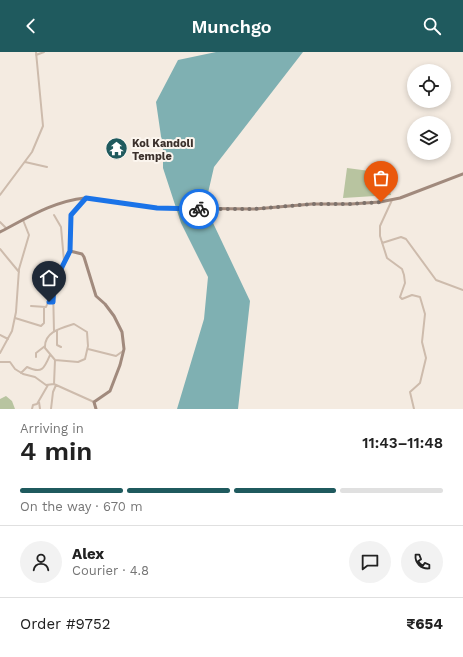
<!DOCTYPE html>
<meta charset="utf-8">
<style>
:root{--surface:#fff;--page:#f2f2f2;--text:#222;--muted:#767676;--line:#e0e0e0;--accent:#1f5a5e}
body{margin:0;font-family:"Work Sans",sans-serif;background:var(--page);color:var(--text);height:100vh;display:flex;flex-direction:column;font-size:15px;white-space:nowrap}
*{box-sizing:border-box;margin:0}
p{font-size:13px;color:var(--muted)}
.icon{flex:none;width:22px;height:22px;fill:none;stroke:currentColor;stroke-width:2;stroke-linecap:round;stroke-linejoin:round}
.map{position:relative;height:357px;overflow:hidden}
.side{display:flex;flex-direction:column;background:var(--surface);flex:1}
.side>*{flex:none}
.controls{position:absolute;left:407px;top:12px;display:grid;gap:8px}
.controls a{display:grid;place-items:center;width:44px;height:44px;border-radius:50%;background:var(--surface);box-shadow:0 2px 6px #0003;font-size:20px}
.pin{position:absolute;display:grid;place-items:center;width:34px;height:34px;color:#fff;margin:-41px -17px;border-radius:50% 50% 50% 0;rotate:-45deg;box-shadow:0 0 4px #0007}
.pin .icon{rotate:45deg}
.courier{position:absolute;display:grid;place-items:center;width:40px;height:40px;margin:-20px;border:3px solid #1a73e8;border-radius:50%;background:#fff;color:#222;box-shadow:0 1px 5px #0007}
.head em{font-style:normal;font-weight:600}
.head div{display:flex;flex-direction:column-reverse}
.head{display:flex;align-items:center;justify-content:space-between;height:68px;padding:0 20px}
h1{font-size:26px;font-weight:600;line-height:30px}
.bar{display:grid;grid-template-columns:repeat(4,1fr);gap:6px 4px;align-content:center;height:48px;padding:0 20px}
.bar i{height:5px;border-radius:3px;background:var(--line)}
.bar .selected{background:var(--accent)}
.bar p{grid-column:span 4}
.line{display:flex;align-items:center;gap:10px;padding:0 20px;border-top:1px solid var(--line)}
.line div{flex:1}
.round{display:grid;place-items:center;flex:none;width:42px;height:42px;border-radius:21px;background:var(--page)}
header{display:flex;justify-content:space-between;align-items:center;height:52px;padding:0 20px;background:var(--accent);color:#fff;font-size:18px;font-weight:600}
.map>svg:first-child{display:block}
.green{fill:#b8c4a0}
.water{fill:#7fb0b2}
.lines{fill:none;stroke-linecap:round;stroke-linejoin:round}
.street{stroke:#cdbbac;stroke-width:2}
.secondary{stroke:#a18a7d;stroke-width:3}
.done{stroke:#7c716b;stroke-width:4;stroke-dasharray:0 7.2}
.route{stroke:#1a73e8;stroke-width:5}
.labels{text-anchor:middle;stroke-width:4;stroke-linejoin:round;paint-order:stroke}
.poi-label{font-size:11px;font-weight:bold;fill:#3b302b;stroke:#fbf5ee;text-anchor:start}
</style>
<header><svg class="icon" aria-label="back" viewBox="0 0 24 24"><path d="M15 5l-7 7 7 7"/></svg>Munchgo<svg class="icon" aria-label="search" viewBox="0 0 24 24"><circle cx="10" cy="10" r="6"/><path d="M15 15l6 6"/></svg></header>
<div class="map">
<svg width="463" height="357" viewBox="0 0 463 357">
<rect width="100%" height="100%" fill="#f4ebe1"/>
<path class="green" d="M347,116L385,121L391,143L343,146Z
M6,344L12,349L15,357H0V347Z"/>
<path class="water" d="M216,0H309H303L214,115L205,154L250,249L238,357H177L204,267L208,225L181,171L163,116V98L156,50L178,8Z"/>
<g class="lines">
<path class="street" d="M36,3L44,0
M25,110L47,115
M0,143L32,100L43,74L36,0
M392,148L380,174V184L387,206L402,217L404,223L405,231L400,245L402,247L412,243L420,245L425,262L422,290L426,306L420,331L410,340L414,357
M54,163L61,175L64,209
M0,170L6,176
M382,191L401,185L406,187L436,228L463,238
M0,197L19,220
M31,254L46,255L48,250H53
M15,266L41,274L44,271V255
M57,279V293L61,295
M54,280L53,234L70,199
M0,283L8,287
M88,297L116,304L123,299
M0,301L12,279L16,260L19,217L29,183L23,168
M36,305V301L45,294
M0,310H10L15,317L23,322L35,325L46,333L54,332L65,337L94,350
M21,321L27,315C42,322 44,317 50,303
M54,332L55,308L45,296C44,280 61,276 74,272L87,280L88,294L85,307L78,310L55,308
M39,350L40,357
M32,357L33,353L37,352L48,333
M51,357L53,340L56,333"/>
<path class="secondary" d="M85,146L71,163L70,199L82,202L84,205L96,244L105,252L114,264L122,280L124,297L120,313L110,339L94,350L96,357
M0,180C27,166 54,149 85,146L157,156L255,157L312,152H351L380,150L400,146L463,122"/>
</g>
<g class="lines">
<path class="done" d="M199,157H255L312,152H351L381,150"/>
<path class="route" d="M49,250H53L54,231L70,199L71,163L86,146L157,156L199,157"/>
</g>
<defs>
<symbol id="temple-disc" viewBox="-11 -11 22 22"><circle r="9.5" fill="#1f5a5e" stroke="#fbf5ee"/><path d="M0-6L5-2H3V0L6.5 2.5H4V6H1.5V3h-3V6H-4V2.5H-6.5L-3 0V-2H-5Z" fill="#fff"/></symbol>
</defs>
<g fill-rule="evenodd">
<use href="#temple-disc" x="104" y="84" width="25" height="25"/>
</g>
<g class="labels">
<g class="poi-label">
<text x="132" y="95">Kol Kandoli<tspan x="132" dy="13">Temple</tspan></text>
</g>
</g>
</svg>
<div class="controls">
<a><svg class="icon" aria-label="locate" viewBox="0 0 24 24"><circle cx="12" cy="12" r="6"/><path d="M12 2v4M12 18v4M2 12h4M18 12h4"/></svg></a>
<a><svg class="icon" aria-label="layers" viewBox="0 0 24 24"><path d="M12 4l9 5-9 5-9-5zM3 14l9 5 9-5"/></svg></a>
</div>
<div class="pin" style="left:381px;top:150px;background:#ea580c"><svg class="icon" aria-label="bag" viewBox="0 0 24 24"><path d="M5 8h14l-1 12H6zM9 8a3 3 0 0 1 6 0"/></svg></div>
<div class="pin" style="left:49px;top:250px;background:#1f2937"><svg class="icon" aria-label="home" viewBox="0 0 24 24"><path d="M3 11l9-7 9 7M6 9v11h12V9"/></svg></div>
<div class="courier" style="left:199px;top:157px"><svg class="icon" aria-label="bike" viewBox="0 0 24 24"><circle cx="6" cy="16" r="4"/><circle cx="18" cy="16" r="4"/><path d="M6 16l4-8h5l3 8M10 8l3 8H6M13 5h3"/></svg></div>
</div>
<section class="side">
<div class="head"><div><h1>4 min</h1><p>Arriving in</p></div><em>11:43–11:48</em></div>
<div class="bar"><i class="selected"></i><i class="selected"></i><i class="selected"></i><i></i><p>On the way · 670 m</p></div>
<div class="line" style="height:72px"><a class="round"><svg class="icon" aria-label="person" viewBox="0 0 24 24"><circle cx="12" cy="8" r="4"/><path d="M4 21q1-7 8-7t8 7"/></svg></a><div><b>Alex</b><p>Courier · 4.8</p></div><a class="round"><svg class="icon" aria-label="chat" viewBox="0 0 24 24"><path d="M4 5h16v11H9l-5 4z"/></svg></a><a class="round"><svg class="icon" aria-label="phone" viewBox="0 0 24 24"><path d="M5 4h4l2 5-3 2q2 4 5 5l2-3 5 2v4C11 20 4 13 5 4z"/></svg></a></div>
<div class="line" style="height:52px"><div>Order #9752</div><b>₹654</b></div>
</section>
